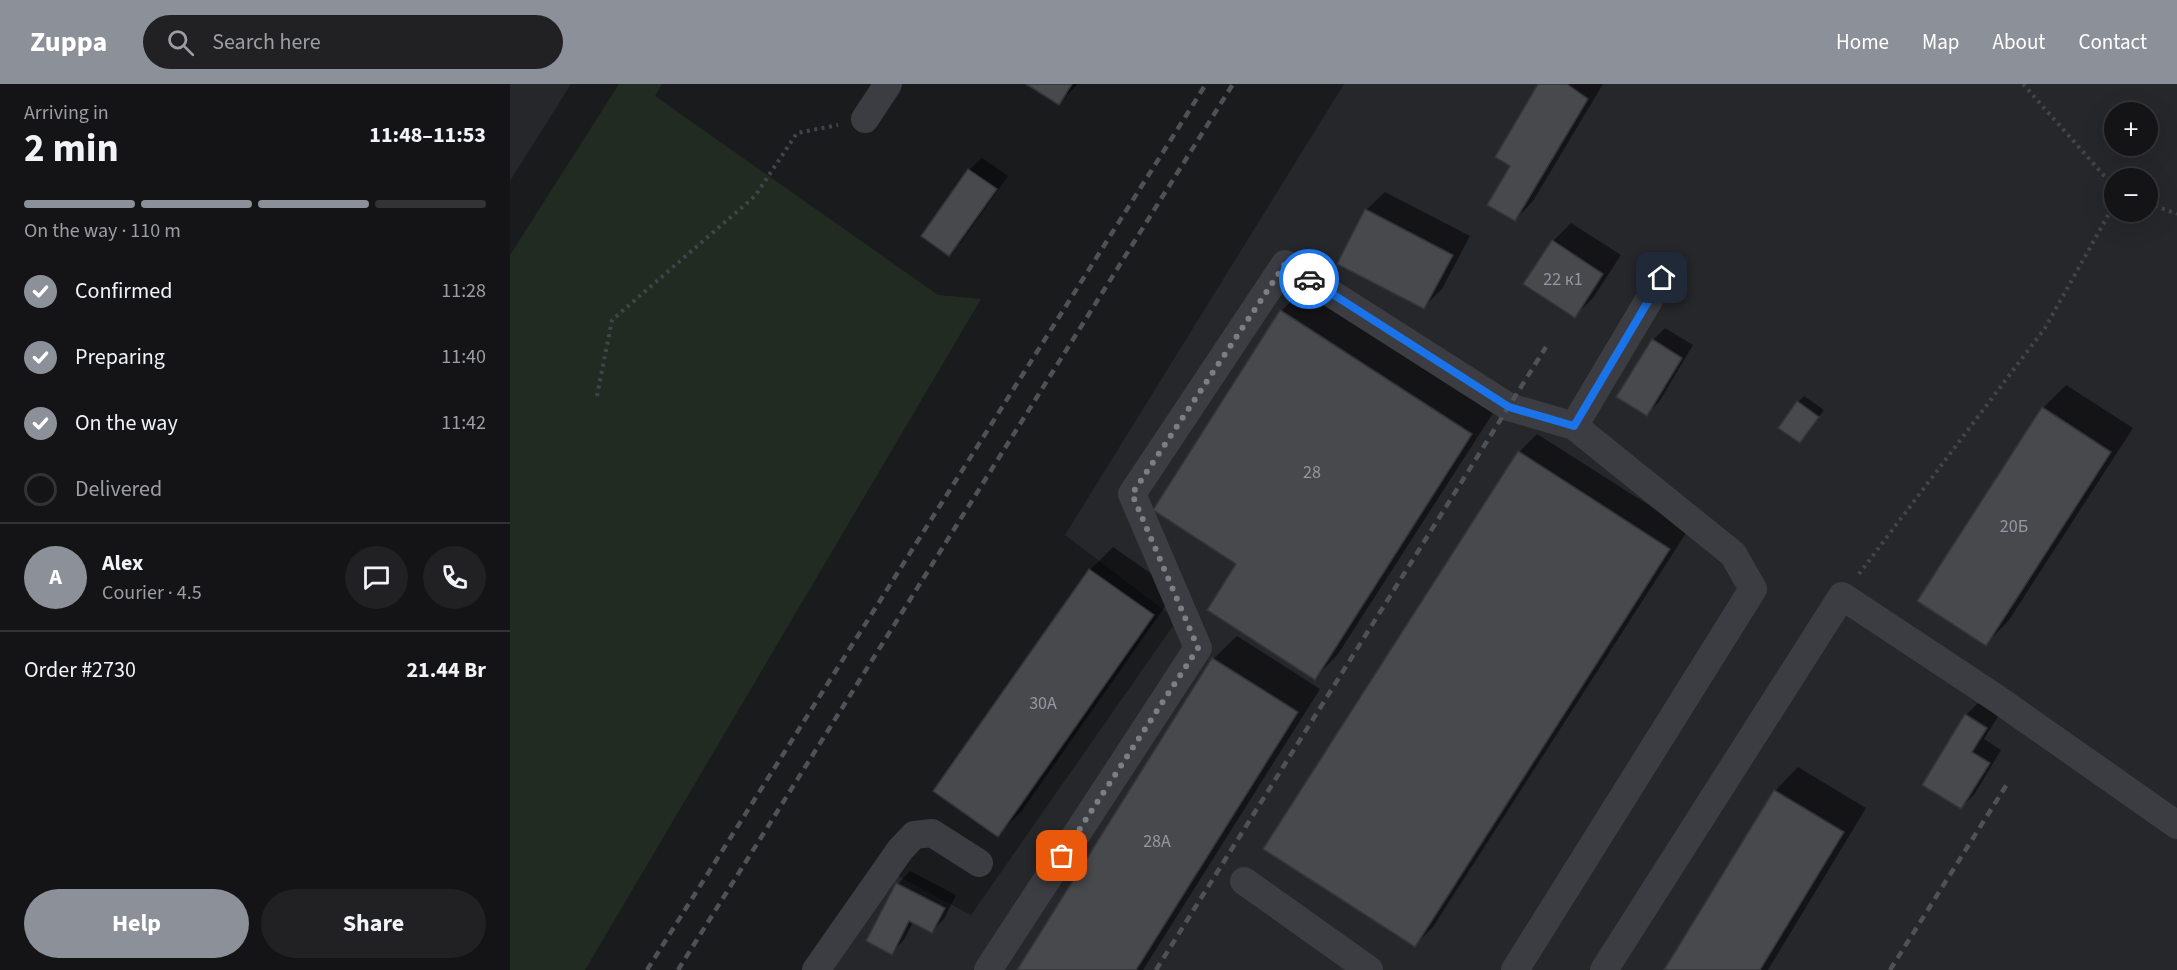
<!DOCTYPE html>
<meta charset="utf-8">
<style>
:root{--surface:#141416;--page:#212123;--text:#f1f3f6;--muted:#9d9ea1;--line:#333335;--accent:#8c9099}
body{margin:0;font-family:"Source Sans 3",sans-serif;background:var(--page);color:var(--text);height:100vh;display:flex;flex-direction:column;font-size:22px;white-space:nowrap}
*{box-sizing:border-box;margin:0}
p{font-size:20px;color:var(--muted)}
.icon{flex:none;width:33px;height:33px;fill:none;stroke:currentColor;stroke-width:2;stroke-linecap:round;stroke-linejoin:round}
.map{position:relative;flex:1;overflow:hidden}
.panel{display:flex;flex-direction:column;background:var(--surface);width:510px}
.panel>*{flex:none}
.buttons{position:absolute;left:1594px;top:18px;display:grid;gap:12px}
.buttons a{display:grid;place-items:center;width:54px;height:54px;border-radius:50%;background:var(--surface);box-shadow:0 6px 24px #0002,0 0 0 2px var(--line);font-size:30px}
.pin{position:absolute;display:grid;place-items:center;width:51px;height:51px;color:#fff;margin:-26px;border-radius:12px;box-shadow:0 3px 9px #0006}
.courier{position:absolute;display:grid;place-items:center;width:60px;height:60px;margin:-30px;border:4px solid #1a73e8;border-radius:50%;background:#fff;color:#222;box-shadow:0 2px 8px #0007}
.headline em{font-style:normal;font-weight:700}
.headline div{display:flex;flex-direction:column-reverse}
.headline{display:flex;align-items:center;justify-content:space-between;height:102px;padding:0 24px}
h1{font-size:39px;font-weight:700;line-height:45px}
.bar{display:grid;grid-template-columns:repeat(4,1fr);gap:9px 6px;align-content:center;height:72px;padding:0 24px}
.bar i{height:8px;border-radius:4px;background:var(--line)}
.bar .selected{background:var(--accent)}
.bar p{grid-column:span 4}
.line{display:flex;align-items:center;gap:15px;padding:0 24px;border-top:2px solid var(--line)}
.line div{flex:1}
.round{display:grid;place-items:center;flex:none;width:63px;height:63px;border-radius:32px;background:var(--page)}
ol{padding:0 24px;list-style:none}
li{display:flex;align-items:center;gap:18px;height:66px}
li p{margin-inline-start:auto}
li .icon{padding:6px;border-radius:50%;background:var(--accent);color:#fff;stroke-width:4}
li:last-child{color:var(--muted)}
li i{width:33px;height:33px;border:3px solid var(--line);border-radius:50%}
.action{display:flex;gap:12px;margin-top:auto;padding:12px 24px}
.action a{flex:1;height:69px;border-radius:36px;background:var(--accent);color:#fff;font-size:24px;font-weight:700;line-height:69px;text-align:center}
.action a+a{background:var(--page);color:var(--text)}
header{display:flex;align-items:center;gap:36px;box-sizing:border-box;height:84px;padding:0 30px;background:var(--accent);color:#fff}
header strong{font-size:28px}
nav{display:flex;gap:33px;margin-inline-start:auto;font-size:21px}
.search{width:420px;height:54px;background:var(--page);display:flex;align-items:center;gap:15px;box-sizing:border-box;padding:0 21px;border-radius:33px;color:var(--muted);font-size:22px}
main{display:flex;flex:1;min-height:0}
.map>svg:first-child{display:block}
.built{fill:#26272a;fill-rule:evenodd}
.green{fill:#222b22}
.shadow{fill:#0007}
.building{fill:#47494d;stroke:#343539;stroke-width:1.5}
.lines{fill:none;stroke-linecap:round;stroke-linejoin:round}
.path{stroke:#414549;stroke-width:4;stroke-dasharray:3 4.5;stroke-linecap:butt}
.minor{stroke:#3b3d42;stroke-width:28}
.rail{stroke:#4e5257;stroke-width:4.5;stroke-dasharray:8 6;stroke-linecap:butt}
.done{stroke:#7a7e85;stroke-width:6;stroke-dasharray:0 10.8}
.route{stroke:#1a73e8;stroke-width:8}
.labels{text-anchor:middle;stroke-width:4.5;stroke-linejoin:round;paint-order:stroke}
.number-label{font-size:18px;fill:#9499a1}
</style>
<header>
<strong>Zuppa</strong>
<div class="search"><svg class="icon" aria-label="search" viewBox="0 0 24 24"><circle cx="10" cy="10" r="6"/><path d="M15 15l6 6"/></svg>Search here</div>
<nav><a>Home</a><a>Map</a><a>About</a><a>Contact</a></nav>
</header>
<main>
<section class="panel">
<div class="headline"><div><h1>2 min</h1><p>Arriving in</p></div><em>11:48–11:53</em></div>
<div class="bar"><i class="selected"></i><i class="selected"></i><i class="selected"></i><i></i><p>On the way · 110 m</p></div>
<ol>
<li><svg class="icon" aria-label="check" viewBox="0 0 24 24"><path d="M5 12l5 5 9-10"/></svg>Confirmed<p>11:28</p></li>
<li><svg class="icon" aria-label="check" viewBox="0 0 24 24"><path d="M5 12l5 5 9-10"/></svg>Preparing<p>11:40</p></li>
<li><svg class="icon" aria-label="check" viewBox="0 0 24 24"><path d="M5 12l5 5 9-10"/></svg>On the way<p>11:42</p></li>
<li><i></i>Delivered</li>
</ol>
<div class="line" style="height:108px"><b class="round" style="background:var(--accent);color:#fff">A</b><div><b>Alex</b><p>Courier · 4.5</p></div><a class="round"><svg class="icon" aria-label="chat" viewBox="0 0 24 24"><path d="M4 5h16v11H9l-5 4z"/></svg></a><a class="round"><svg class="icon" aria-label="phone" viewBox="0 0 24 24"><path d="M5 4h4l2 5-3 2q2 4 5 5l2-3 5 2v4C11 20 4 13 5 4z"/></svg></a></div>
<div class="line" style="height:78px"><div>Order #2730</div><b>21.44 Br</b></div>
<div class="action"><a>Help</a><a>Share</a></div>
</section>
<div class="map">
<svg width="1667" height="886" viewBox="0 0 1667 886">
<rect width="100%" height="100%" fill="#1a1b1d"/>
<path class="built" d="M0,0H61L0,97Z
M834,0H1667V886H321L386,791L461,831L667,536L555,451ZM1605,28H1638V62H1605ZM1605,94H1638V128H1605Z"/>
<path class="green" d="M109,0H152L145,12L428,211L471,215L75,886H0V171Z"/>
<path class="shadow" d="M519,0H568L549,19Z
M1030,0H1093L1023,117L1005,136L1002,81Z
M472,74L498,92L451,158L438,170L413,151L459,86Z
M875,108L960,152L932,205L914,223L856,126Z
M1061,139L1111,171L1083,214L1065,232L1043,157Z
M795,204L985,326L828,570L805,594L728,479L771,227Z
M1155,244L1183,261L1149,318L1136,330L1143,256Z
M1556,301L1623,344L1499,536L1476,560L1533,324Z
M1294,312L1314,326L1296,351L1288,318Z
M1027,350L1178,446L923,843L905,861L1009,368Z
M603,463L666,507L511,728L487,751L580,486Z
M727,552L810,605L633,886H508L703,575Z
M1468,619L1489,631L1474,655L1491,666L1464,711L1451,723L1456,631Z
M1288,683L1356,724L1258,886H1156L1265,707Z
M400,787L446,811L434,835L422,847L403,838L394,856L381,869L358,857L388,800Z"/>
<path class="building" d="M516,0H562L549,21Z
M1028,0H1057L1078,15L1005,137L977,121L1000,82L985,73Z
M458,85L487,105L439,172L411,152Z
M855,125L943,171L914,225L827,180Z
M1042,156L1093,190L1065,234L1013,200Z
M770,226L962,350L805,596L697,526L726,480L643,426Z
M1142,255L1172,274L1137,332L1106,313Z
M1287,317L1309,333L1290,359L1268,344Z
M1532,323L1601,368L1476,562L1407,517Z
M1008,367L1160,465L905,863L753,765Z
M579,485L644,531L488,753L423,707Z
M702,574L788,628L626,886H507Z
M1455,630L1477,644L1462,668L1480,679L1451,725L1412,701Z
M1264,706L1334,748L1250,886H1154Z
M386,799L435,824L422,849L399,837L382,871L356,857Z"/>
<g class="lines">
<path class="path" d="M1513,0L1605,104
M1638,119L1667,130
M87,312L102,236L245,112L287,49L328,41
M1349,490L1535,244L1605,119"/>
<path class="minor" d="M355,35L378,0
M734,797L859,886
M306,886L390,766L404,751L422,749L469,779
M478,886L688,564L622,410L775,180L999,323L1064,342
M1005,886L1243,505L1223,470L1064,342L1152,194
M1094,886L1332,512L1486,614L1667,741"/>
<path class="rail" d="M137,886L696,0
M168,886L723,0
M646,886L1036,263
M1380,886L1499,697"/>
</g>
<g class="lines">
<path class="done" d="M552,772L688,564L622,410L775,180L799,195"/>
<path class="route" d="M799,195L999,323L1064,342L1152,194"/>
</g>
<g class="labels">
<g class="number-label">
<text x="1053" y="201">22 к1</text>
<text x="802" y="394">28</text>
<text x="1504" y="448">20Б</text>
<text x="533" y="625">30А</text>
<text x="647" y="763">28А</text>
</g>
</g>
</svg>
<div class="buttons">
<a>+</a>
<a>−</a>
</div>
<div class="pin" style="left:552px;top:772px;background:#ea580c"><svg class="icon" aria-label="bag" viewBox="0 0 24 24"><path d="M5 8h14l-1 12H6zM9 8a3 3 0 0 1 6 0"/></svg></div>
<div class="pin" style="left:1152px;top:194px;background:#1f2937"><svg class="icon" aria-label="home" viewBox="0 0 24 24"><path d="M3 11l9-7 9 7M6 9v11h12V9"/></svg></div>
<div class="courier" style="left:799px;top:195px"><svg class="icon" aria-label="car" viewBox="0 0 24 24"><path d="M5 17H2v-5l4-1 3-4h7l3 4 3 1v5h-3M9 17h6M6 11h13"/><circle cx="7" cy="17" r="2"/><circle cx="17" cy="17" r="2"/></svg></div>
</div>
</main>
